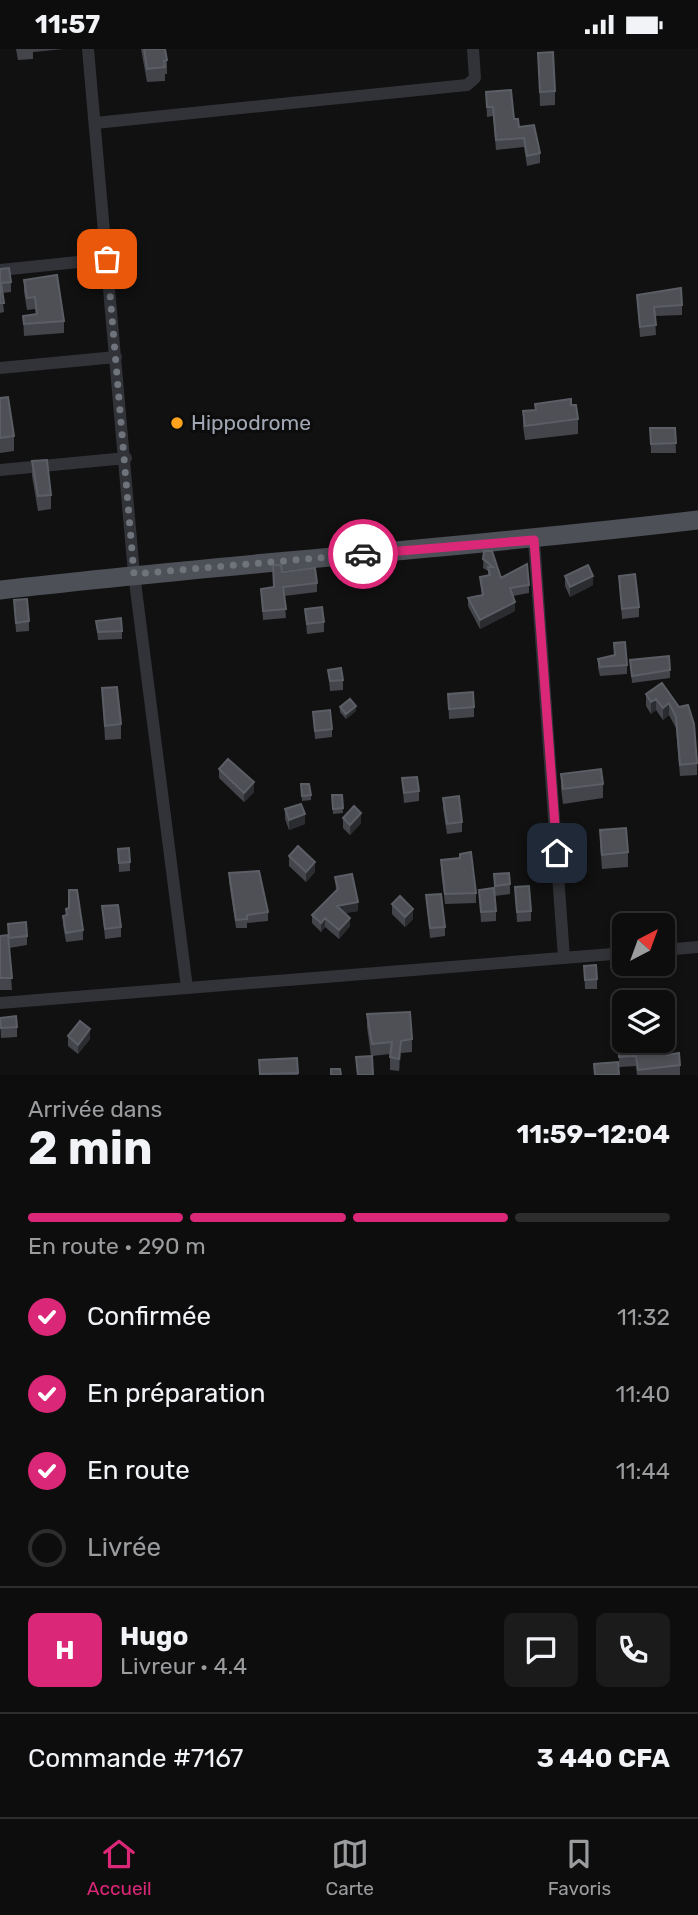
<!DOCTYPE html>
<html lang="fr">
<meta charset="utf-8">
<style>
:root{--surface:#0d0d0e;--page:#1b1b1c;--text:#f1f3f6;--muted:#9a9c9e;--line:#2d2d2e;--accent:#db2777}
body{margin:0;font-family:Rubik,sans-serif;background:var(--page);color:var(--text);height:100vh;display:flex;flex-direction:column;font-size:26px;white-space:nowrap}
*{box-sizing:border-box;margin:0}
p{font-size:23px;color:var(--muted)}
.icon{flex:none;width:38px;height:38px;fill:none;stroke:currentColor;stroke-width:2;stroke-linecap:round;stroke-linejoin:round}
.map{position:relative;height:1026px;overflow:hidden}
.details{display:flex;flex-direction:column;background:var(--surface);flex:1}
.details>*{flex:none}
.needle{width:46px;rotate:41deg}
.tools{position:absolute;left:612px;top:864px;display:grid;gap:14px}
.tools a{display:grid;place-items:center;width:63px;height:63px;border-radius:10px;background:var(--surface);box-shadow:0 4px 10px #0003,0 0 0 2px var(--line);font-size:35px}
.pin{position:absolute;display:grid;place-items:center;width:60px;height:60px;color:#fff;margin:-30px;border-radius:14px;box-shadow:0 4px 10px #0006}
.courier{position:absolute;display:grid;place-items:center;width:70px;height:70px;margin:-35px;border:5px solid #db2777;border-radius:50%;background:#fff;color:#222;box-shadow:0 2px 9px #0007}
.headline em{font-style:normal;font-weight:700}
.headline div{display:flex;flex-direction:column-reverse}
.headline{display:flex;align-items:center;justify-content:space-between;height:119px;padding:0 28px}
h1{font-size:46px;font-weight:700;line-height:52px}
.bar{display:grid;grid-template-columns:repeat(4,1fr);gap:10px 7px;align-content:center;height:84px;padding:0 28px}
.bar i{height:9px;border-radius:5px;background:var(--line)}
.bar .on{background:var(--accent)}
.bar p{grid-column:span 4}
.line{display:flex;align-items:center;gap:18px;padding:0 28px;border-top:2px solid var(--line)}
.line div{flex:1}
.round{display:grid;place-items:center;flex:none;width:74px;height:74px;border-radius:10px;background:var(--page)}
ol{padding:0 28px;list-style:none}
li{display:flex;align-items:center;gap:21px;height:77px}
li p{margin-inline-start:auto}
li .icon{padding:7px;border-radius:50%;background:var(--accent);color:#fff;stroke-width:4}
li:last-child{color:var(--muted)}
li i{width:38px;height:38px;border:4px solid var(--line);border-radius:50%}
.status{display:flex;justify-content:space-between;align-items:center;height:49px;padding:0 35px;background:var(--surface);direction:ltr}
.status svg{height:19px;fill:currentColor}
.menu{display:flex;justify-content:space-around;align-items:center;height:98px;border-top:2px solid var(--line);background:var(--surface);font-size:19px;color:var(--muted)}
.menu a{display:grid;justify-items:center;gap:4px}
.menu .on{color:var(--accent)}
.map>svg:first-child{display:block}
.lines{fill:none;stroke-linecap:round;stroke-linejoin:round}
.minor{stroke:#313338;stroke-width:12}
.primary{stroke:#4d5057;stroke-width:19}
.wall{fill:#44454b}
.shaded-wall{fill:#2b2c2f}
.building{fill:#4e5056;stroke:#5b5e65;stroke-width:2}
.done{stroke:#6f737b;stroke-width:7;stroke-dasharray:0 12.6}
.route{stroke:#db2777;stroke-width:9}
.poi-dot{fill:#ffa31c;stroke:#0c0c0d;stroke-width:2.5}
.labels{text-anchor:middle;stroke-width:6;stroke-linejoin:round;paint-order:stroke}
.poi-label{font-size:21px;fill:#a1a8b4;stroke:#0c0c0d;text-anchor:start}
</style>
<div class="status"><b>11:57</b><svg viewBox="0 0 49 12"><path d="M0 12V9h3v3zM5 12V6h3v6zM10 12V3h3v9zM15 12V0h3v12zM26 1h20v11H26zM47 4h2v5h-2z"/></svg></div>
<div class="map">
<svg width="698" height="1026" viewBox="0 0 698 1026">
<rect width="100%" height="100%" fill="#111112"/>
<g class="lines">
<path class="minor" d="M88,0L134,525L187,939
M95,74L467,36L475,29L473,0
M0,221L107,210
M0,319L116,308
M0,421L126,409
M534,491L564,909
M663,901L698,898
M0,954L625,904"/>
<path class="primary" d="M0,541C232,514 466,499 698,471"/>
</g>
<path class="wall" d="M16,0H64L33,3V10L18,11Z
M141,0H165L167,11V25H165V32L147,33Z
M538,4L555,42V56L540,57Z
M486,43L514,70L540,104V114L527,117L524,98L496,101L493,67L487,68Z
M0,220L11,233V243L2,244L4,263L0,264Z
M24,231L64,272V284L24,287L23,267L36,265L35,260L27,261L24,243Z
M637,246L682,256V266L655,267L656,286L640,288Z
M0,349L14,387V402L0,404Z
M535,355L571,356L578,370V385L525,391L523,377V362L535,361Z
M650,379H675L676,404H651Z
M32,412L51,446V460L38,462L32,427Z
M484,502L501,529L529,536V544L513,547L515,562L480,580L468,557V549L482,546L480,528L488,526V522L483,519Z
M273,516L282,523L317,534V543L284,547L286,569L263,571L261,540L273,538Z
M565,527L593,536L570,548L565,537Z
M619,527L639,558V568L622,570Z
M14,551L29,572V582L16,583Z
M305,560L324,573V583L307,585Z
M96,572L122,582V590L98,591Z
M614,594L627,616V625L600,627L598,619V610L614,607Z
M630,611L670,621V629L632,634Z
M328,621L343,631V641L330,642Z
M662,634L697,714V726L680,727L676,679L669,666L663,671L656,661L651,665L646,657V645Z
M102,639L121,675V690L105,691Z
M448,645L474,658V668L449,670Z
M340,658L356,662L346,670L340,663Z
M313,663L332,680V688L315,690Z
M219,720L254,743L244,753L219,729Z
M561,725L603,735V749L563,755L561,739Z
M402,729L419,742V752L404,754Z
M301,735L311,746V751L302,752Z
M332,746H342L343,764L333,765Z
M443,749L462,773V783L447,785L443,759Z
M285,760L305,775L289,781L285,770Z
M343,769L361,774L350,786L343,779Z
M600,781L628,803V818L602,820L600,796Z
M118,800L130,813V822L119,823Z
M460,805L476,844V854L445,855L441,821V811L460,809Z
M289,807L315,823L306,833L289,817Z
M229,824L268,863V872L247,874V879H236L229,833Z
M494,825L510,835V845L495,847Z
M335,828L358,862L345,864L350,877L339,890L325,878L321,883L312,874V866L336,841Z
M515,838L531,862V872L517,873Z
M479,841L496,862V872L481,873Z
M426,846L445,878V887L430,889Z
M392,855L413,870L405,878L392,865Z
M102,857L121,878V888L105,890Z
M66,860L83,881V891L66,893L63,876V867H66Z
M8,875L27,887V896L9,899L12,941H0V887L8,886Z
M584,917L597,930V940H585Z
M367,965L412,990V1003L401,1004L399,1022L390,1021V1005L372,1007L373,1026H357L356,1008L371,1007L367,978Z
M0,969L17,978V988L1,989Z
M68,987L90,990L78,1005L68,997Z
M619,997L667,1006L680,1016V1026H637L636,1017L619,1018Z
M297,1009L298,1026H259V1011Z"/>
<path class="shaded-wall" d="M593,527V536L570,548V538Z
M515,553V562L480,580V571Z
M656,650V661L651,665V653Z
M669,654V666L663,671V659Z
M356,657V662L346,670V665Z
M254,733V743L244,753V744Z
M361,764V774L350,786V776Z
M305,765V775L289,781V771Z
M315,813V823L306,833V823Z
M358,853V862L337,866V857Z
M413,860V870L405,878V868Z
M325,869V878L321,883V874Z
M350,869V877L339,890V881Z
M90,980V990L78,1005V996Z
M401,992V1004L399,1022V1010Z"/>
<path class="building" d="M144,0H165L167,11L164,12L165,18L147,20Z
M553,3L555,42L540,43L538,4Z
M511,41L514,70H518L519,78L534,76L540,104L527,107L524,89L496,91L493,58H487L486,43Z
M9,219L11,233L1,234L4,254H0V220Z
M57,226L64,272L24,275L23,267L37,265L35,248L27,249L24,231Z
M681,239L682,256L654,258L656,276L640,278L637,246Z
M8,348L14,387L0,389V349Z
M571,350V356H576L578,370L525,377L523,362L536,361L535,355Z
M650,379H675L676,394L651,395Z
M47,411L51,446L38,447L32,412Z
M484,502H492L501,529L527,515L529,536L510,539L515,553L480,571L468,549L483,546L480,528L490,526L488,518H493L483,510Z
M273,516H281L282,523L315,519L317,534L283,538L286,560L263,562L261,540L274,538Z
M588,516L593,527L570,538L565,527Z
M635,525L639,558L622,560L619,527Z
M27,550L29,572L16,574L14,551Z
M322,558L324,573L307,575L305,560Z
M121,569L122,582L98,583L96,572Z
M625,593L627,616L600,618L598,610L615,606L614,594Z
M669,607L670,621L632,627L630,611Z
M341,619L343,631L330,632L328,621Z
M662,634L679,658L688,656L694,675L697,714L680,716L676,668L669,654L663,659L656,650L651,653L646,645Z
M117,638L121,675L105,677L102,639Z
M473,643L474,658L449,660L448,645Z
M350,650L356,657L346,665L340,658Z
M330,661L332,680L315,682L313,663Z
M228,710L254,733L244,744L219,720Z
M601,720L603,735L563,740L561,725Z
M417,728L419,742L404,744L402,729Z
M301,735H309L311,746L302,747Z
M332,746H342L343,759L333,760Z
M459,747L462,773L447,775L443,749Z
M301,755L305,765L289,771L285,760Z
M354,757L361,764L350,776L343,769Z
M626,779L628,803L602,806L600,781Z
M298,797L315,813L306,823L289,807Z
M129,799L130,813L119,814L118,800Z
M471,803L476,844L445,845L441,811L460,809V805Z
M259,822L268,863L247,866V870L236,871L229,824Z
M509,824L510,835L495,837L494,825Z
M352,825L358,853L337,857L350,869L339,881L325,869L321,874L312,866L338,840L335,828Z
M529,837L531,862L517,863L515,838Z
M494,839L496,862L481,863L479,841Z
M69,841H77L83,881L66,884L63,867L67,866L66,860L69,859Z
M441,845L445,878L430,879L426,846Z
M400,847L413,860L405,868L392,855Z
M118,856L121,878L105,880L102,857Z
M26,873L27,887L9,889L8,875Z
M8,886L12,929H0V887Z
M596,916L597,930L585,931L584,917Z
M410,963L412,990L401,992L399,1010L390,1008L392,993L372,995L367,965Z
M16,967L17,978L1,979L0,969Z
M80,972L90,980L78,996L68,987Z
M665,988L667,1006L679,1004L680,1016L638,1021L636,1007L619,1008V997L638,996L637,992H663V989Z
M372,1007L373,1026H358L356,1008Z
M297,1009L298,1024L260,1025L259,1011Z
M618,1013L619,1026H595L594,1015Z
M331,1020H340L341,1026H331Z"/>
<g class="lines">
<path class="done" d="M107,210L134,525L363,505"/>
<path class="route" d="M363,505L534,491L557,804"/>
</g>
<circle class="poi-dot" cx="177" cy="374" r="7"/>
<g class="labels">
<g class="poi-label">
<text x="191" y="381">Hippodrome</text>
</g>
</g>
</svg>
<div class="tools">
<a><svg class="needle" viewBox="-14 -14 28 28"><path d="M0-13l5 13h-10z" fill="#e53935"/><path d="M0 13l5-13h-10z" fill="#9a9c9e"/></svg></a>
<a><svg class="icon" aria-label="layers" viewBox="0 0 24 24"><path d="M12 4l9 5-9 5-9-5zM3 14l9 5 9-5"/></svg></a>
</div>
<div class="pin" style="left:107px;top:210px;background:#ea580c"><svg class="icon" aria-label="bag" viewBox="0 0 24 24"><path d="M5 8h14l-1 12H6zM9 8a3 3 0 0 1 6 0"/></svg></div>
<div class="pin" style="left:557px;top:804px;background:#1f2937"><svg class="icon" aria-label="home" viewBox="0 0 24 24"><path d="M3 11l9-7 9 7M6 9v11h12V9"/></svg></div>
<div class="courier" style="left:363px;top:505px"><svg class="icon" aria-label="car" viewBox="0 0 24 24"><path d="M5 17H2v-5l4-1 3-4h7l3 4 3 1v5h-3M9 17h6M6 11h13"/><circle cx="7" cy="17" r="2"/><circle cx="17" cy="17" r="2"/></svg></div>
</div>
<section class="details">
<div class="headline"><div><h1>2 min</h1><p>Arrivée dans</p></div><em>11:59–12:04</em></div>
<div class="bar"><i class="on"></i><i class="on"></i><i class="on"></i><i></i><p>En route · 290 m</p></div>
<ol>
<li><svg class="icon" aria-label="check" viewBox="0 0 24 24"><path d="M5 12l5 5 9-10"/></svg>Confirmée<p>11:32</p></li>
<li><svg class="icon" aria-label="check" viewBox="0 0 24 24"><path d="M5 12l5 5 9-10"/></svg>En préparation<p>11:40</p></li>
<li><svg class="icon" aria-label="check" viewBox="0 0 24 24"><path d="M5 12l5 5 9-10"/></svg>En route<p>11:44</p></li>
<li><i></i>Livrée</li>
</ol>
<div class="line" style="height:126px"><b class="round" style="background:var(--accent);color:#fff">H</b><div><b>Hugo</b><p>Livreur · 4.4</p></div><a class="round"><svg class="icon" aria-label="chat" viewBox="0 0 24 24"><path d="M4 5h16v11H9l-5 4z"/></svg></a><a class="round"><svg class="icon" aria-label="phone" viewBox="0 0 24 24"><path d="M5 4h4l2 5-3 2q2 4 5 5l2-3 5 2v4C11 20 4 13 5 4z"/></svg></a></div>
<div class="line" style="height:91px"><div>Commande #7167</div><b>3 440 CFA</b></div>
</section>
<nav class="menu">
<a class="on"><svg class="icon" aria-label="home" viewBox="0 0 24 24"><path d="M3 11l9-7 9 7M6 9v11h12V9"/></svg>Accueil</a>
<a><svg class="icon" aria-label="map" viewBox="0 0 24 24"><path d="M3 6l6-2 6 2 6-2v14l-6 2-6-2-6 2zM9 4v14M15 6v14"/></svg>Carte</a>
<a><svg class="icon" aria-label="saved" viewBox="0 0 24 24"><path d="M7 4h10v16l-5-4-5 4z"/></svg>Favoris</a>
</nav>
